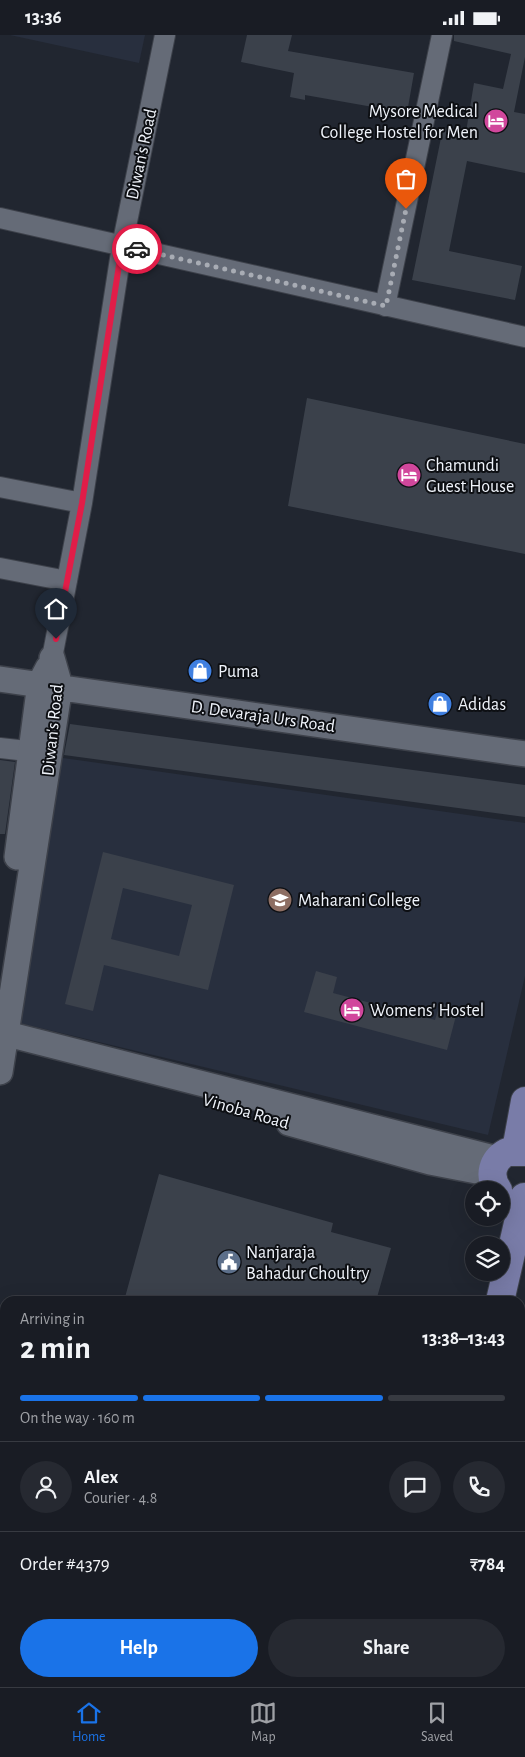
<!DOCTYPE html>
<meta charset="utf-8">
<style>
:root{--surface:#191c24;--page:#262931;--text:#f1f3f6;--muted:#9fa1a6;--line:#373a41;--accent:#1a73e8}
body{margin:0;font-family:"Alegreya Sans",sans-serif;background:var(--page);color:var(--text);height:100vh;display:flex;flex-direction:column;font-size:19px;white-space:nowrap}
*{box-sizing:border-box;margin:0}
p{font-size:16px;color:var(--muted)}
.icon{flex:none;width:28px;height:28px;fill:none;stroke:currentColor;stroke-width:2;stroke-linecap:round;stroke-linejoin:round}
.map{position:relative;flex:1;overflow:hidden}
.drawer{position:absolute;left:0px;top:1261px;width:525px;height:391px;display:flex;flex-direction:column;background:var(--surface);border-radius:15px 15px 0 0;box-shadow:0 5px 20px #0002,0 0 0 1px var(--line)}
.drawer>*{flex:none}
.buttons{position:absolute;left:465px;top:1146px;display:grid;gap:10px}
.buttons a{display:grid;place-items:center;width:45px;height:45px;border-radius:50%;background:var(--surface);box-shadow:0 5px 20px #0002,0 0 0 1px var(--line);font-size:25px}
.pin{position:absolute;display:grid;place-items:center;width:42px;height:42px;color:#fff;margin:-51px -21px;border-radius:50% 50% 50% 0;rotate:-45deg;box-shadow:0 0 5px #0007}
.pin .icon{rotate:45deg}
.courier{position:absolute;display:grid;place-items:center;width:50px;height:50px;margin:-25px;border:4px solid #e11d48;border-radius:50%;background:#fff;color:#222;box-shadow:0 1px 6px #0007}
.headline em{font-style:normal;font-weight:700}
.headline div{display:flex;flex-direction:column-reverse}
.headline{display:flex;align-items:center;justify-content:space-between;height:85px;padding:0 20px}
h1{font-size:32px;font-weight:700;line-height:38px}
.bar{display:grid;grid-template-columns:repeat(4,1fr);gap:8px 5px;align-content:center;height:60px;padding:0 20px}
.bar i{height:6px;border-radius:4px;background:var(--line)}
.bar .active{background:var(--accent)}
.bar p{grid-column:span 4}
.line{display:flex;align-items:center;gap:12px;padding:0 20px;border-top:1px solid var(--line)}
.line div{flex:1}
.round{display:grid;place-items:center;flex:none;width:52px;height:52px;border-radius:26px;background:var(--page)}
.primary-button{display:flex;gap:10px;margin-top:auto;padding:10px 20px}
.primary-button a{flex:1;height:58px;border-radius:30px;background:var(--accent);color:#fff;font-size:20px;font-weight:700;line-height:58px;text-align:center}
.primary-button a+a{background:var(--page);color:var(--text)}
.status{display:flex;justify-content:space-between;align-items:center;height:35px;padding:0 25px;background:var(--surface);direction:ltr}
.status svg{height:14px;fill:currentColor}
.menu{display:flex;justify-content:space-around;align-items:center;height:70px;border-top:1px solid var(--line);background:var(--surface);font-size:14px;color:var(--muted)}
.menu a{display:grid;justify-items:center;gap:2px}
.menu .active{color:var(--accent)}
.map>svg:first-child{display:block}
.built{fill:#282f3e}
.building{fill:#3b414b;fill-rule:evenodd}
.lines{fill:none;stroke-linecap:round;stroke-linejoin:round}
.minor-casing{stroke:#3d414a;stroke-width:22}
.tertiary-casing{stroke:#3d414a;stroke-width:28}
.primary-casing{stroke:#3d414a;stroke-width:30}
.minor{stroke:#656b77;stroke-width:20}
.tertiary{stroke:#656b77;stroke-width:25}
.primary{stroke:#797ca8;stroke-width:28}
.done{stroke:#a8acb4;stroke-width:5;stroke-dasharray:0 9}
.route{stroke:#e11d48;stroke-width:6}
.labels{text-anchor:middle;stroke-width:4;stroke-linejoin:round;paint-order:stroke}
.poi-label{font-size:18px;fill:#f0f4fb;stroke:#0d0f13;text-anchor:start}
.street-label{font-size:18px;fill:#f0f4fb;stroke:#0d0f13}
</style>
<div class="status"><b>13:36</b><svg viewBox="0 0 49 12"><path d="M0 12V9h3v3zM5 12V6h3v6zM10 12V3h3v9zM15 12V0h3v12zM26 1h20v11H26zM47 4h2v5h-2z"/></svg></div>
<div class="map">
<svg width="525" height="1652" viewBox="0 0 525 1652">
<rect width="100%" height="100%" fill="#212630"/>
<path class="built" d="M10,0H145L139,28Z
M56,722L525,788V941L488,1100L15,987Z"/>
<path class="building" d="M247,0H292L288,16L414,38L407,78L305,60V65L290,62L294,38L241,27Z
M454,0H525V22L514,77L525,79V138L467,126L449,216L522,231L515,265L412,245L443,93L466,97L474,48L503,54L511,19L454,6Z
M307,363L525,409V519L288,471Z
M70,689L525,750V782L64,720Z
M0,725L15,727L5,799H0Z
M103,817L234,850L208,955L104,930L93,976L65,969ZM123,853L192,870L179,921L111,904Z
M316,936L337,942L333,958L435,985L440,968L458,973L447,1015L304,977Z
M159,1139L333,1188L331,1197L391,1213L376,1266H124Z"/>
<g class="lines">
<defs>
<path id="minor" d="M0,183L525,302
M385,271L442,0
M0,452L82,468
M0,533L67,546
M52,623L82,468L122,211L165,0
M0,713L45,718
M520,1467L525,1469"/>
<path id="tertiary" d="M0,644L525,719
M17,822L40,648L48,633
M0,1000L15,1001L498,1124
M0,1037L60,651L52,623
M289,1088L430,1127L492,1139"/>
<path id="primary" d="M516,1115L525,1066
M498,1155C488,1141 492,1125 507,1117H525
M500,1266L524,1162
M390,1652L391,1648
M411,1652L412,1648"/>
</defs>
<use href="#minor" class="minor-casing"/>
<use href="#tertiary" class="tertiary-casing"/>
<use href="#primary" class="primary-casing"/>
<use href="#minor" class="minor"/>
<use href="#tertiary" class="tertiary"/>
<use href="#primary" class="primary"/>
</g>
<g class="lines">
<path class="done" d="M137,214L386,271L406,174"/>
<path class="route" d="M56,604L82,468L122,211L137,214"/>
</g>
<defs>
<symbol id="hotel-disc" viewBox="-11 -11 22 22"><circle r="9.5" fill="#d1479c" stroke="#0d0f13"/><path d="M-6-4.5h1.5V1H6V5H4.5V3h-9V5H-6ZM-4 0a1.8 1.8 0 1 1 3.6 0ZM.5 0V-2.5h3Q6-2.5 6 0Z" fill="#fff"/></symbol>
<symbol id="shop-disc" viewBox="-11 -11 22 22"><circle r="9.5" fill="#3f7fe0" stroke="#0d0f13"/><path d="M-5-2.5h2.3a2.7 3.5 0 0 1 5.4 0H5L5.5 6h-11ZM-1.5-2.5h3a1.5 2.3 0 0 0-3 0Z" fill="#fff"/></symbol>
<symbol id="university-disc" viewBox="-11 -11 22 22"><circle r="9.5" fill="#8d6e63" stroke="#0d0f13"/><path d="M0-5L7-2L0 1L-7-2ZM-4 1L0 2.5L4 1V4Q0 6-4 4Z" fill="#fff"/></symbol>
<symbol id="civic-disc" viewBox="-11 -11 22 22"><circle r="9.5" fill="#5c6f8a" stroke="#0d0f13"/><path d="M-.6-6.5H3V-4.5H.6V-3L4-1V1h2V6H-6V1h2V-1L-.6-3ZM-1.2 2.5V6h2.4V2.5Z" fill="#fff"/></symbol>
</defs>
<g fill-rule="evenodd">
<use href="#hotel-disc" x="482" y="72" width="28" height="28"/>
<use href="#hotel-disc" x="395" y="426" width="28" height="28"/>
<use href="#shop-disc" x="186" y="622" width="28" height="28"/>
<use href="#shop-disc" x="426" y="655" width="28" height="28"/>
<use href="#university-disc" x="266" y="851" width="28" height="28"/>
<use href="#hotel-disc" x="338" y="961" width="28" height="28"/>
<use href="#civic-disc" x="215" y="1213" width="28" height="28"/>
</g>
<g class="labels">
<g class="poi-label">
<text x="478" y="82" text-anchor="end">Mysore Medical<tspan x="478" dy="21">College Hostel for Men</tspan></text>
<text x="426" y="436">Chamundi<tspan x="426" dy="21">Guest House</tspan></text>
<text x="218" y="642">Puma</text>
<text x="458" y="675">Adidas</text>
<text x="298" y="871">Maharani College</text>
<text x="370" y="981">Womens' Hostel</text>
<text x="246" y="1223">Nanjaraja<tspan x="246" dy="21">Bahadur Choultry</tspan></text>
</g>
<g class="street-label">
<text transform="translate(141 119) rotate(-78)" y="6">Diwan's Road</text>
<text transform="translate(263 681) rotate(8)" y="6">D. Devaraja Urs Road</text>
<text transform="translate(52 695) rotate(-84)" y="6">Diwan's Road</text>
<text transform="translate(246 1076) rotate(16)" y="6">Vinoba Road</text>
</g>
</g>
</svg>
<div class="buttons">
<a><svg class="icon" aria-label="locate" viewBox="0 0 24 24"><circle cx="12" cy="12" r="6"/><path d="M12 2v4M12 18v4M2 12h4M18 12h4"/></svg></a>
<a><svg class="icon" aria-label="layers" viewBox="0 0 24 24"><path d="M12 4l9 5-9 5-9-5zM3 14l9 5 9-5"/></svg></a>
</div>
<div class="pin" style="left:406px;top:174px;background:#ea580c"><svg class="icon" aria-label="bag" viewBox="0 0 24 24"><path d="M5 8h14l-1 12H6zM9 8a3 3 0 0 1 6 0"/></svg></div>
<div class="pin" style="left:56px;top:604px;background:#1f2937"><svg class="icon" aria-label="home" viewBox="0 0 24 24"><path d="M3 11l9-7 9 7M6 9v11h12V9"/></svg></div>
<div class="courier" style="left:137px;top:214px"><svg class="icon" aria-label="car" viewBox="0 0 24 24"><path d="M5 17H2v-5l4-1 3-4h7l3 4 3 1v5h-3M9 17h6M6 11h13"/><circle cx="7" cy="17" r="2"/><circle cx="17" cy="17" r="2"/></svg></div>
<section class="drawer">
<div class="headline"><div><h1>2 min</h1><p>Arriving in</p></div><em>13:38–13:43</em></div>
<div class="bar"><i class="active"></i><i class="active"></i><i class="active"></i><i></i><p>On the way · 160 m</p></div>
<div class="line" style="height:90px"><a class="round"><svg class="icon" aria-label="person" viewBox="0 0 24 24"><circle cx="12" cy="8" r="4"/><path d="M4 21q1-7 8-7t8 7"/></svg></a><div><b>Alex</b><p>Courier · 4.8</p></div><a class="round"><svg class="icon" aria-label="chat" viewBox="0 0 24 24"><path d="M4 5h16v11H9l-5 4z"/></svg></a><a class="round"><svg class="icon" aria-label="phone" viewBox="0 0 24 24"><path d="M5 4h4l2 5-3 2q2 4 5 5l2-3 5 2v4C11 20 4 13 5 4z"/></svg></a></div>
<div class="line" style="height:65px"><div>Order #4379</div><b>₹784</b></div>
<div class="primary-button"><a>Help</a><a>Share</a></div>
</section>
</div>
<nav class="menu">
<a class="active"><svg class="icon" aria-label="home" viewBox="0 0 24 24"><path d="M3 11l9-7 9 7M6 9v11h12V9"/></svg>Home</a>
<a><svg class="icon" aria-label="map" viewBox="0 0 24 24"><path d="M3 6l6-2 6 2 6-2v14l-6 2-6-2-6 2zM9 4v14M15 6v14"/></svg>Map</a>
<a><svg class="icon" aria-label="saved" viewBox="0 0 24 24"><path d="M7 4h10v16l-5-4-5 4z"/></svg>Saved</a>
</nav>
